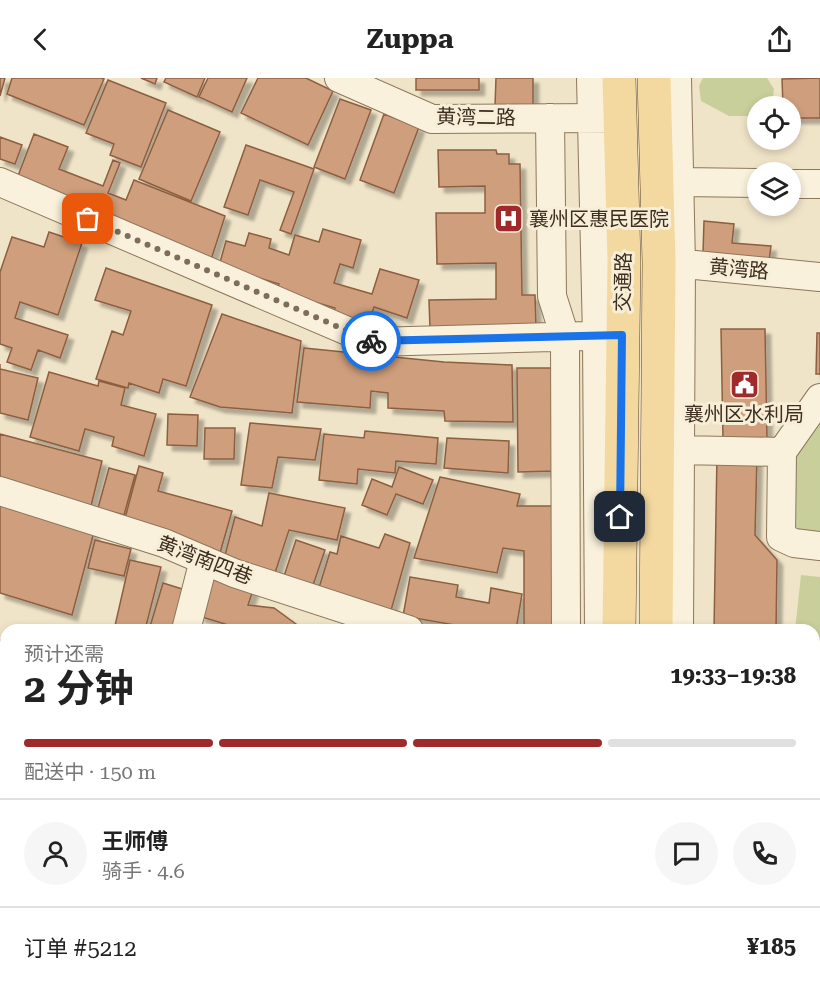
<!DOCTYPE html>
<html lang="zh">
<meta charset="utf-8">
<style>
:root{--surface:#fff;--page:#f6f6f6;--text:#222;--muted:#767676;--line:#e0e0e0;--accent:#9e2a2b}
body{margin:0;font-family:"Roboto Serif","Noto Sans SC",serif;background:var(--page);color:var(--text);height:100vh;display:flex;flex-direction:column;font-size:22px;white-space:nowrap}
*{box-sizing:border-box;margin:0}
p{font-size:20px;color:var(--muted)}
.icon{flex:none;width:33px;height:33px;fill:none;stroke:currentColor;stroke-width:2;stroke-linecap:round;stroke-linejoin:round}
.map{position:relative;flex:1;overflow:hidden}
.details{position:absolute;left:0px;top:546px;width:820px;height:372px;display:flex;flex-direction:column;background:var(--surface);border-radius:18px 18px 0 0;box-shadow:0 3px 9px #0003}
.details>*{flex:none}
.buttons{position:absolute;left:747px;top:18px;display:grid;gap:12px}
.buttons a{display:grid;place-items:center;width:54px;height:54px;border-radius:50%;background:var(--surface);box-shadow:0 3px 9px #0003;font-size:30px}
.pin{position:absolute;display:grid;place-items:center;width:51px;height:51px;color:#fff;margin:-26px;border-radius:12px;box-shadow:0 3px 9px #0006}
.courier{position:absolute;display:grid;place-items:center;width:60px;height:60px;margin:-30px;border:4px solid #1a73e8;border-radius:50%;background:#fff;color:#222;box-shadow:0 2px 8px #0007}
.summary em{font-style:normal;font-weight:700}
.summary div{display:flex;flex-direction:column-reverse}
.summary{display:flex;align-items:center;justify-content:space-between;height:102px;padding:0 24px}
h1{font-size:39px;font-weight:700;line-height:45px}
.bar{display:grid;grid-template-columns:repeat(4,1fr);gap:9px 6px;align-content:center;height:72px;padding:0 24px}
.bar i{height:8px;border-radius:4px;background:var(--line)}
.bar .on{background:var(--accent)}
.bar p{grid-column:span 4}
.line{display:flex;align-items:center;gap:15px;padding:0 24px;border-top:2px solid var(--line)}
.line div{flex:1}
.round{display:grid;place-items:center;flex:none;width:63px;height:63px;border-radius:32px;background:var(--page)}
header{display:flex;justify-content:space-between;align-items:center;height:78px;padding:0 24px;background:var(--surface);font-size:27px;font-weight:700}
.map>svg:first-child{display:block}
.green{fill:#c9cf9b}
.building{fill:#cf9f7d;stroke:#8d5f41;stroke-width:1.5;filter:url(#shadow)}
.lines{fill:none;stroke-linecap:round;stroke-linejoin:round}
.minor-casing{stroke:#8d765c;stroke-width:30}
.major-casing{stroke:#5b4430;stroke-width:34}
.minor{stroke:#faf1dc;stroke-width:28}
.major{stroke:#f3d9a0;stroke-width:33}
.done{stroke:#7c6e5b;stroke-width:6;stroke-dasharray:0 10.8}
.route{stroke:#1a73e8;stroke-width:8}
.labels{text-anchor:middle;stroke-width:6;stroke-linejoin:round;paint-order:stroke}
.street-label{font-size:20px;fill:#3d2e20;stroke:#f7eed8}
.poi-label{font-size:20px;fill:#3d2e20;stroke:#f7eed8;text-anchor:start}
</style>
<header><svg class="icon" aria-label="back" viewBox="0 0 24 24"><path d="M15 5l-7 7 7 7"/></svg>Zuppa<svg class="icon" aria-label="share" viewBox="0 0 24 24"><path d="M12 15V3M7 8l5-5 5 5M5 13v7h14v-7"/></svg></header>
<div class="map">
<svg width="820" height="918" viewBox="0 0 820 918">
<defs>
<filter id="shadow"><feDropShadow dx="5.5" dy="5.5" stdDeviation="1.5" flood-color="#0004"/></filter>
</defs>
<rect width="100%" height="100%" fill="#f0e4c8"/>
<path class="green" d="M703,0H767L774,11L772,27L758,28L757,38H729L701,23L699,8Z
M820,320V468L794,465L782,374Z
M801,497L820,499V563H815L814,552H795Z
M815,658H820V725L815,724Z"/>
<path class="building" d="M0,0H5L0,18Z
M12,0H101L104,1L84,47L7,16Z
M141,0H157L155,6Z
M166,0H205L197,19L164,4Z
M208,0H247L232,34L199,19Z
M258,0H306L333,13L308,67L241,35Z
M416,0H479V12H416Z
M496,0H533V27L495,28Z
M820,0V40H790V28H783L782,1Z
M108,2L166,25L141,89L110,77L114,66L86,55Z
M340,21L371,32L345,101L314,89Z
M168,32L220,54L191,123L139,101Z
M384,36L419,49L394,115L360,102Z
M34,56L68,69L59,91L103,108L113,82L120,85L108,115L126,122L134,102L225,138L210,185L16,103Z
M0,59L22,67L15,86L0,81Z
M246,67L314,91L291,156L280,152L294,114L260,102L248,137L224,129Z
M438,72H496L497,76H509V86H520L522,217H535L536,249L430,251L429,222L496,221V185L437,186L436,135H485V108L439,109Z
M704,143L734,146L732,165L771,168L768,190L703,175Z
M323,151L361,162L353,190L340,186L334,205L372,216L380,191L419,202L407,240L374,229L367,251L332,241L335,230L277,213L279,206L219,188L226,163L245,168L249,155L271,161L269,170L289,177L295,157L319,164Z
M49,154L82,165L58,237L20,224L15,240L68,257L60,280L38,272L31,292L7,284L12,270L0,266V194L12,159L44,169Z
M106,190L212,227L186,308L163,301L159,315L129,305L128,310L96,301L112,253L123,257L131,233L95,222Z
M222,236L301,263L292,335L220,329L190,319Z
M721,251H765L767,360L723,361Z
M817,255H820V296H816Z
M304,270L444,284L512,287L513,344L445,343L444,333L388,330V315L371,313L370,330L297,324Z
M0,286V291L38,300L28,342L0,335Z
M517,290H556L557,393L518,394Z
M49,294L98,308L99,303L125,310L121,327L156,336L144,378L112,368L114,359L85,351L79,373L30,359Z
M168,336L198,337L197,368L167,367Z
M250,345L321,351L315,382L278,379L272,410L241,407Z
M205,350H235L234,381H204Z
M365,353L438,360L436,386L396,383L395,395L358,391L357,406L319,402L324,356L364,360Z
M0,356L102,383L91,428L0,402Z
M447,360L509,363L508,395L444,390Z
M717,376L757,377L755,457L777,482L776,552H714Z
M139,388L163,395L158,413L232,433L220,475L124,444Z
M399,389L433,402L423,426L396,416L387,437L362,427L372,401L392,409Z
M109,390L135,397L124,437L98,430Z
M440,399L520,416L517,428H555L558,550H524V473L503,470L497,495L414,480Z
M269,415L345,430L337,462L289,452L275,495L224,481L235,439L262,448Z
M0,427L94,454L72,537L0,515Z
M385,456L410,465L390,536L318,513L330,474L337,476L341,458L379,470Z
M95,462L131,471L124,498L88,490Z
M296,462L325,472L310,516L281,507Z
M130,482L161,489L145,552H114Z
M211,493L255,506L248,527L274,530L300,549L299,552H244L199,538Z
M410,499L458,507L456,519L489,525L491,510L522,516L516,552H483L403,538Z
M163,505L192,514L179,552H149Z
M0,562L6,564V610L0,608Z
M814,612H820V654L814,653Z
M0,624L6,626V670L0,668Z
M0,705L6,707V727L0,744Z
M814,728H820V747L814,746Z
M6,738V762L0,760V754Z
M0,766L6,768V827L0,825Z
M814,816L820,817V846H814Z
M0,880L6,881V912H98L97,918H0Z
M180,912H226L267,918H179Z
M345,912H554V918H344Z
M725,912H755V918H725Z"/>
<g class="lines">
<defs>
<path id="minor" d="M339,0L432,41L611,40
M591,0L597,258L599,552
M677,0L681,186L679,552
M550,40L552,218L565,259L566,552
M0,104L373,264L622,257
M680,104L758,105
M790,106H820
M664,184L820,199
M820,320L782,374L781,459L794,465L820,468
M680,372L782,374
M0,413L164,465L234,495L409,552
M186,552L204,482
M0,681L6,682
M0,833L6,834
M296,918L297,912
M564,918V912
M597,918L598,912
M676,918V912"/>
<path id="major" d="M619,0L624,183L619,552
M654,0L659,184L656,552
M617,918V912
M655,918V912"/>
</defs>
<use href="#minor" class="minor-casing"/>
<use href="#major" class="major-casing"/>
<use href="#minor" class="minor"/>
<use href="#major" class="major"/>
</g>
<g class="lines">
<path class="done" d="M88,141L371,263"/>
<path class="route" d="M371,263L622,257L620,439"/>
</g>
<defs>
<symbol id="hospital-square" viewBox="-11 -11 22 22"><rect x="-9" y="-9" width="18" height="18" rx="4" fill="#9e2a2b" stroke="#f7eed8"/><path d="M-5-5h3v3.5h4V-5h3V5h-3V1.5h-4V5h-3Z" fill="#fff"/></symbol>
<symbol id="civic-square" viewBox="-11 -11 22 22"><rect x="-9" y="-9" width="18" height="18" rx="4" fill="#9e2a2b" stroke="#f7eed8"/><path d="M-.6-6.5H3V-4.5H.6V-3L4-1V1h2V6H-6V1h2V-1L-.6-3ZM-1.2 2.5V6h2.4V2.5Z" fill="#fff"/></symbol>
</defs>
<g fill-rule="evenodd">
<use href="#hospital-square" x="492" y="124" width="33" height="33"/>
<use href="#civic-square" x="728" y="290" width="33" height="33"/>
</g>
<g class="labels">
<g class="street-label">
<text transform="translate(476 39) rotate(1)" y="7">黄湾二路</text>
<text transform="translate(739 191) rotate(5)" y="7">黄湾路</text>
<text transform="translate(623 204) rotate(-89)" y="7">交通路</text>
<text transform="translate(205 482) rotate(21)" y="7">黄湾南四巷</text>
</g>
<g class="poi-label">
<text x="529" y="148">襄州区惠民医院</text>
<text x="744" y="343" text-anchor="middle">襄州区水利局</text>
</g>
</g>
</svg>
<div class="buttons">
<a><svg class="icon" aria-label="locate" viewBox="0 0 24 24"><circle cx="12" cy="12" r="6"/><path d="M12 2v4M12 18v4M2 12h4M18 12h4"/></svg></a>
<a><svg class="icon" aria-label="layers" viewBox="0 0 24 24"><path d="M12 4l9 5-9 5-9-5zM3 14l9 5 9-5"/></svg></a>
</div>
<div class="pin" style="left:88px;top:141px;background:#ea580c"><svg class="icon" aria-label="bag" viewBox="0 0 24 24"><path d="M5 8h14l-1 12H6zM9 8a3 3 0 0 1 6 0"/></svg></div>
<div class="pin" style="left:620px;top:439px;background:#1f2937"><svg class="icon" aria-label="home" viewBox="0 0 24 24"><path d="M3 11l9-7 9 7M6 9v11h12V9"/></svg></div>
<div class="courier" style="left:371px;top:263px"><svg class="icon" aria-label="bike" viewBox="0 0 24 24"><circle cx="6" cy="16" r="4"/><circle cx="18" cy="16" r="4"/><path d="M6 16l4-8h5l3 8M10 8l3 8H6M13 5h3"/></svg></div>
<section class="details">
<div class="summary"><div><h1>2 分钟</h1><p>预计还需</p></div><em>19:33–19:38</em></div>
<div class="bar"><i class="on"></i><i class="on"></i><i class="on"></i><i></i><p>配送中 · 150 m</p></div>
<div class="line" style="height:108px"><a class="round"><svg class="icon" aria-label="person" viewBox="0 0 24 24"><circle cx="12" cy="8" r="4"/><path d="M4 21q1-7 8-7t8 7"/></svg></a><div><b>王师傅</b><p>骑手 · 4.6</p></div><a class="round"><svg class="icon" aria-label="chat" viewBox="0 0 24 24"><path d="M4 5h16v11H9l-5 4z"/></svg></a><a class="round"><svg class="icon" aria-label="phone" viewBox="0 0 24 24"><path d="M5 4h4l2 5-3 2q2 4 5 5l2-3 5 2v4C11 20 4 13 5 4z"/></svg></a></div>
<div class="line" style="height:78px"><div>订单 #5212</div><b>¥185</b></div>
</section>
</div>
